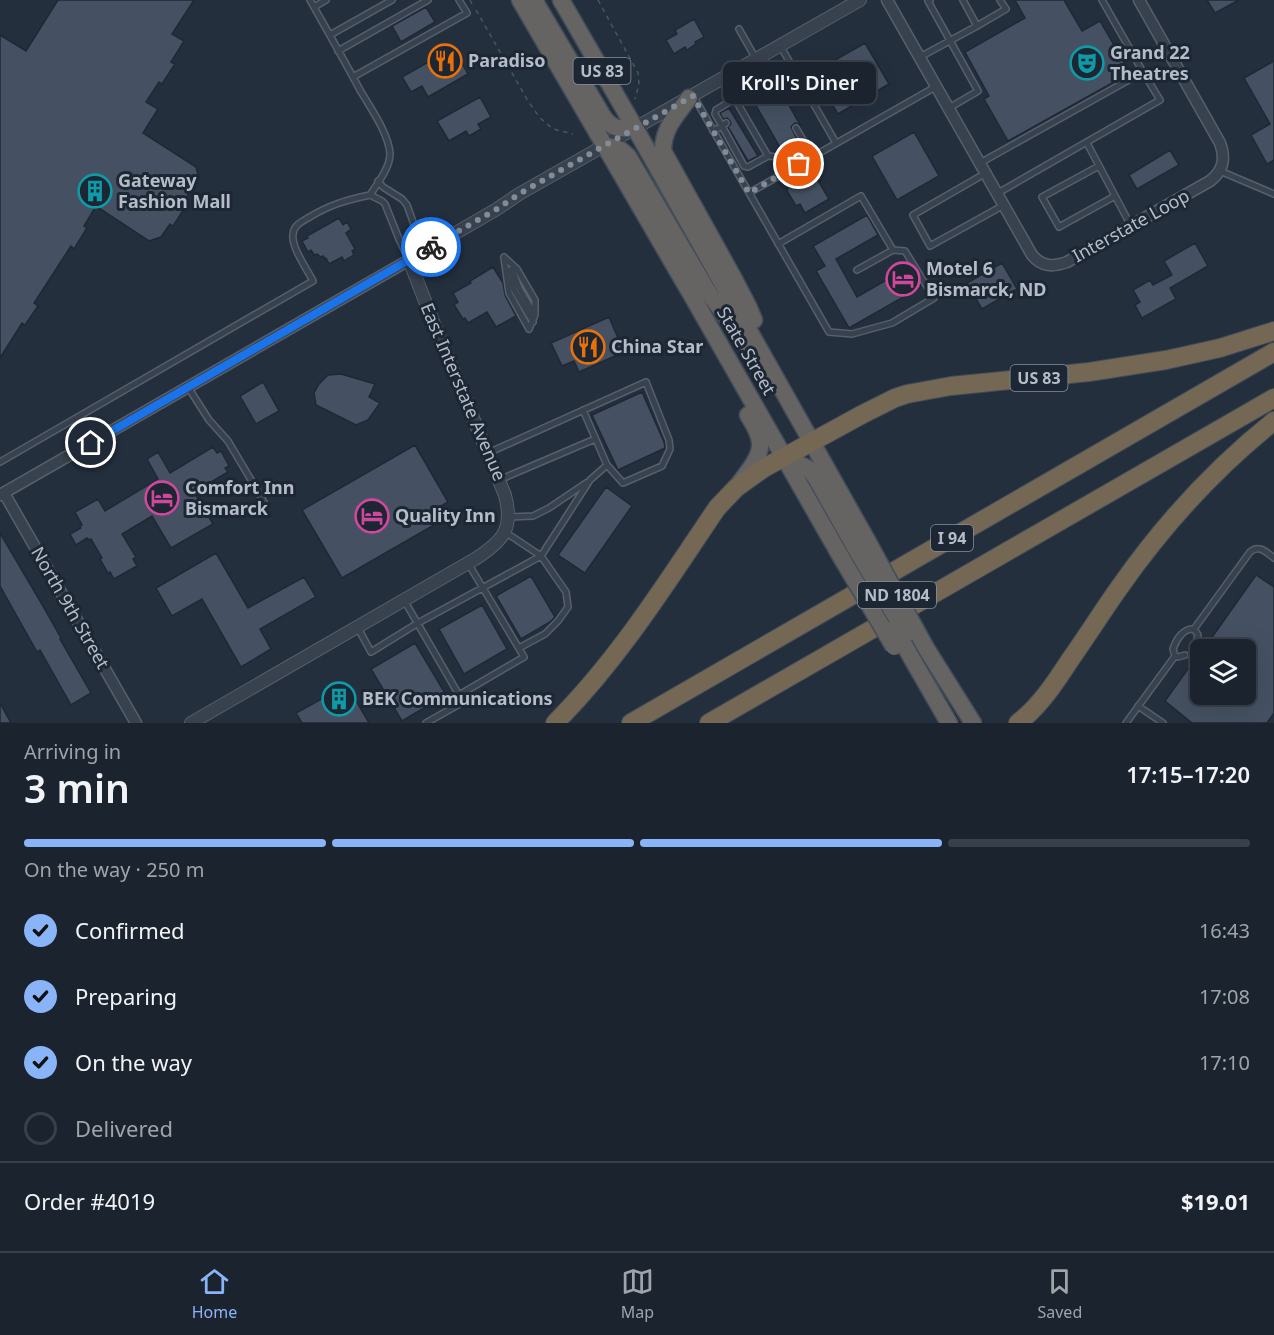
<!DOCTYPE html>
<meta charset="utf-8">
<style>
:root{--surface:#1b232e;--page:#242b36;--text:#f1f3f6;--muted:#a0a4aa;--line:#39404a;--accent:#8ab4f8}
body{margin:0;font-family:"Noto Sans",sans-serif;background:var(--page);color:var(--text);height:100vh;display:flex;flex-direction:column;font-size:22px;white-space:nowrap}
*{box-sizing:border-box;margin:0}
p{font-size:20px;color:var(--muted)}
.icon{flex:none;width:33px;height:33px;fill:none;stroke:currentColor;stroke-width:2;stroke-linecap:round;stroke-linejoin:round}
.map{position:relative;height:723px;overflow:hidden}
.panel{display:flex;flex-direction:column;background:var(--surface);flex:1}
.panel>*{flex:none}
.controls{position:absolute;left:1190px;top:639px;display:grid;gap:12px}
.controls a{display:grid;place-items:center;width:66px;height:66px;border-radius:9px;background:var(--surface);box-shadow:0 6px 24px #0002,0 0 0 2px var(--line);font-size:30px}
.pin{position:absolute;display:grid;place-items:center;width:51px;height:51px;color:#fff;margin:-26px;border:3px solid #fff;border-radius:50%;box-shadow:0 2px 6px #0007}
.courier{position:absolute;display:grid;place-items:center;width:60px;height:60px;margin:-30px;border:4px solid #1a73e8;border-radius:50%;background:#fff;color:#222;box-shadow:0 2px 8px #0007}
.bubble{position:absolute;height:42px;border-radius:9px;background:var(--surface);box-shadow:0 6px 24px #0002,0 0 0 2px var(--line);font-size:20px;font-weight:600;line-height:42px;text-align:center}
.overview em{font-style:normal;font-weight:600}
.overview div{display:flex;flex-direction:column-reverse}
.overview{display:flex;align-items:center;justify-content:space-between;height:102px;padding:0 24px}
h1{font-size:39px;font-weight:600;line-height:45px}
.bar{display:grid;grid-template-columns:repeat(4,1fr);gap:9px 6px;align-content:center;height:72px;padding:0 24px}
.bar i{height:8px;border-radius:4px;background:var(--line)}
.bar .current{background:var(--accent)}
.bar p{grid-column:span 4}
.line{display:flex;align-items:center;gap:15px;padding:0 24px;border-top:2px solid var(--line)}
.line div{flex:1}
ol{padding:0 24px;list-style:none}
li{display:flex;align-items:center;gap:18px;height:66px}
li p{margin-inline-start:auto}
li .icon{padding:6px;border-radius:50%;background:var(--accent);color:#111;stroke-width:4}
li:last-child{color:var(--muted)}
li i{width:33px;height:33px;border:3px solid var(--line);border-radius:50%}
.tabs{display:flex;justify-content:space-around;align-items:center;height:84px;border-top:2px solid var(--line);background:var(--surface);font-size:16px;color:var(--muted)}
.tabs a{display:grid;justify-items:center;gap:3px}
.tabs .current{color:var(--accent)}
.map>svg:first-child{display:block}
.building{fill:#455162;stroke:#1f2835;stroke-width:1.5}
.lines{fill:none;stroke-linecap:round;stroke-linejoin:round}
.service-casing{stroke:#565f6c;stroke-width:8}
.minor-casing{stroke:#565f6c;stroke-width:13}
.tertiary-casing{stroke:#565f6c;stroke-width:14}
.trunk-casing{stroke:#434c59;stroke-width:19}
.motorway-casing{stroke:#434c59;stroke-width:20}
.path{stroke:#44595c;stroke-width:1.5;stroke-dasharray:4.5 4.5;stroke-linecap:butt}
.service{stroke:#38414e;stroke-width:5}
.minor{stroke:#38414e;stroke-width:10}
.tertiary{stroke:#38414e;stroke-width:12}
.trunk{stroke:#656462;stroke-width:16}
.motorway{stroke:#746855;stroke-width:18}
.trunk-bridge-casing{stroke:#434c59;stroke-width:19;stroke-linecap:butt}
.trunk-bridge{stroke:#656462;stroke-width:16}
.done{stroke:#828b98;stroke-width:6;stroke-dasharray:0 10.8}
.route{stroke:#1a73e8;stroke-width:8}
.labels{text-anchor:middle;stroke-width:6;stroke-linejoin:round;paint-order:stroke}
.shield{fill:#1d2633;stroke:#878f9c;stroke-width:1.5}
.shield-label{font-size:16px;font-weight:bold;fill:#b4bcc9}
.poi-label{font-size:18px;font-weight:bold;fill:#b4bcc9;stroke:#1d2633;text-anchor:start}
.street-label{font-size:18px;fill:#b4bcc9;stroke:#1d2633}
</style>
<div class="map">
<svg width="1274" height="723" viewBox="0 0 1274 723">
<rect width="100%" height="100%" fill="#242f3e"/>
<path class="building" d="M58,0H194L172,34L184,41L171,62L175,64L162,84L159,82L146,102L158,109L143,133L196,167L199,178L182,204L186,206L173,226L170,224L161,237L149,241L96,206L84,226L87,228L74,249L71,246L34,303L38,306L25,325L22,323L0,358V35L26,51Z
M1015,0H1064L1082,31L1100,21L1130,73L1008,141L984,99L989,96L965,52L1025,18Z
M1207,0H1239L1215,13Z
M426,7L435,22L401,42L392,26Z
M694,19L704,37L695,42L696,44L687,50L685,47L674,54L666,40L677,34L675,30Z
M865,43L889,84L838,114L814,72Z
M453,48L468,74L428,97L422,86L411,92L402,77Z
M1274,61V160L1267,164L1251,135L1270,124L1244,78Z
M775,80L800,125L795,123L791,127L797,139L781,149L750,95L763,87H772L775,84Z
M480,97L491,117L478,124L481,129L469,136L466,131L449,141L437,121Z
M729,108L758,156L748,161L728,127L731,124L730,121L727,118L723,119L720,113Z
M914,132L939,176L897,200L872,156Z
M1170,150L1179,165L1137,189L1129,175Z
M809,165L829,199L805,213L800,204L796,206L786,189L791,187L785,178Z
M867,215L878,235L836,259L857,297L909,267L921,287L849,328L816,271L825,266L813,246Z
M339,218L343,225L347,222L351,229L346,233L355,249L352,251L354,255L344,261L342,257L329,264L326,258L325,259L323,256L321,257L317,254L314,255L311,250L308,252L302,241L308,238L307,236Z
M1195,243L1208,266L1170,288L1176,299L1142,318L1135,305L1140,302L1133,290L1150,280L1153,285L1172,275L1164,261Z
M1002,263L1017,289L982,309L967,283Z
M493,267L503,283L505,295L516,316L496,327L487,312L468,323L465,318L463,319L454,305L458,302L453,293L471,283L470,281Z
M609,317L624,352L579,372L574,361L562,366L551,343Z
M341,374L375,384L369,397L380,403L368,420L356,425L316,405L314,393L319,384L328,375Z
M263,382L279,411L256,424L240,396Z
M642,392L664,442L665,448L618,470L592,415Z
M415,445L448,502L434,510L441,521L342,578L302,510Z
M213,447L217,453L221,451L229,466L225,468L228,472L194,492L213,524L171,548L152,516L122,534L136,557L133,559L137,566L114,579L110,572L108,573L100,559L102,558L91,539L89,540L87,538L76,545L70,534L81,528L80,526L82,525L75,512L98,499L105,511L158,479L147,459L158,452L170,473Z
M606,487L632,506L585,573L558,555Z
M0,533L43,606L61,638L60,639L91,693L71,705L40,650L37,652L0,586Z
M216,553L248,608L304,577L316,597L260,629L271,649L241,667L202,599L172,616L156,588Z
M1256,575L1274,587V713L1267,723H1192L1165,701L1200,652V694H1245V650H1203Z
M531,576L555,617L550,622L521,639L496,596Z
M482,605L507,649L464,674L439,629Z
M415,643L446,695L402,721L371,669Z
M347,685L369,723H302L296,713Z
M0,703L11,723H0Z"/>
<g class="lines">
<defs>
<path id="service" d="M930,0L928,1L978,91L949,108
M1102,0L1143,72
M314,7L326,0
M977,26L1006,9L1000,0
M739,29L756,59
M330,35L392,0
M781,47L836,143
M338,51L428,0
M920,57L977,26L963,0
M749,64L762,82
M732,74L743,94
M353,77L467,13L459,0
M694,97L829,332L852,334L892,323L934,298L905,251L893,250
M735,99L768,156
M726,123L722,126L715,114L716,110L762,82L770,83
M713,131L722,126L744,166L748,167L768,156L777,157L802,142L803,140L796,128
M1087,143L1131,226
M980,163L1143,72L1160,100L998,193
M1099,166L1042,197L1059,227L1115,196
M1220,171L1274,194
M986,173L913,215L930,246L1004,205
M378,181L383,187L402,199L407,205L417,233L425,250
M749,193L937,86
M370,195L382,201L385,204L399,239L409,260
M778,244L861,196L893,250L857,270
M504,257L517,269L535,300V315L529,329
M504,258L509,293L529,329
M512,269L519,288L534,314
M509,270L514,290L533,322
M188,387L209,420L228,441L264,502
M488,453L646,382L669,440L670,449L662,466L623,483L607,465L583,410
M0,462L313,281C307,269 291,247 293,234C294,225 301,222 308,218C329,205 346,200 370,195C377,184 390,168 390,154C389,134 370,107 360,90C344,60 327,30 310,0
M499,480L595,439
M509,517L533,516L549,508L586,483
M505,532L541,556L590,480L607,465
M404,600L459,695L524,657L468,563
M358,628L371,652L418,623L541,556L566,592L568,607L558,621L545,634L519,648
M1194,629L1250,552C1259,544 1266,552 1274,558
M1185,655L1178,657L1175,656L1173,649C1176,640 1183,628 1194,629L1198,635L1197,639
M1138,706L1163,723
M426,723L463,702L459,695
M1126,723L1175,656"/>
<path id="minor" d="M887,0L1032,255C1042,267 1053,267 1067,262L1210,181C1223,171 1226,159 1220,143L1139,0
M4,493L136,723
M0,495L409,260"/>
<path id="tertiary" d="M191,723L475,559C503,541 514,529 505,495L434,324L409,260L497,209L519,194L586,156L860,0"/>
<path id="trunk" d="M520,0L695,301L841,557
M534,0L604,118C614,130 619,129 635,128
M561,0L635,128L868,542
M689,98C676,116 663,128 663,151L733,277L748,306L754,320
M605,145L621,150L628,156L710,295L749,347
M784,457L809,469L816,478L856,549
M738,485C746,474 762,457 760,442C759,432 753,423 748,415
M926,648L973,723
M911,657L949,723"/>
<path id="motorway" d="M555,723C619,659 667,582 717,508L736,488L764,468L863,414L895,398L907,394L951,386L1089,372L1166,360L1220,348L1274,331
M631,723L1274,352
M709,723L1274,398
M1018,723C1040,706 1055,683 1070,660C1087,636 1102,612 1119,588C1163,525 1214,469 1274,421"/>
</defs>
<use href="#service" class="service-casing"/>
<use href="#minor" class="minor-casing"/>
<use href="#tertiary" class="tertiary-casing"/>
<use href="#trunk" class="trunk-casing"/>
<use href="#motorway" class="motorway-casing"/>
<path class="path" d="M470,0L473,6
M598,0L638,73L639,84L635,99
M476,10L528,101L540,118L553,129L573,134"/>
<use href="#service" class="service"/>
<use href="#minor" class="minor"/>
<use href="#tertiary" class="tertiary"/>
<use href="#trunk" class="trunk"/>
<use href="#motorway" class="motorway"/>
<defs>
<path id="trunk-bridge" d="M868,542L926,648
M856,549L906,634
M841,557L894,647
M895,628L911,657"/>
</defs>
<use href="#trunk-bridge" class="trunk-bridge-casing"/>
<use href="#trunk-bridge" class="trunk-bridge"/>
</g>
<g class="lines">
<path class="done" d="M431,247L497,209L519,194L586,156L693,96L749,193L799,164"/>
<path class="route" d="M91,443L431,247"/>
</g>
<defs>
<symbol id="restaurant-ring" viewBox="-11 -11 22 22"><circle r="9.5" fill="#1d2633" stroke="#e8710a" stroke-width="1.5"/><path d="M-5-6h1v4h1v-4h1v4h1v-4h1v5L-1.5 .5V6h-2V.5L-5-1ZM5-6V6H3V1.5H1.5Q1.5-4 5-6Z" fill="#e8710a"/></symbol>
<symbol id="theatre-ring" viewBox="-11 -11 22 22"><circle r="9.5" fill="#1d2633" stroke="#0f9aa8" stroke-width="1.5"/><path d="M-5-5.5Q0-4 5-5.5V0Q5 5 0 6Q-5 5-5 0ZM-3.3-2.5H-1v1.5H-3.3ZM1-2.5H3.3v1.5H1ZM-2.8 1Q0 5.5 2.8 1Z" fill="#0f9aa8"/></symbol>
<symbol id="building-ring" viewBox="-11 -11 22 22"><circle r="9.5" fill="#1d2633" stroke="#0f9aa8" stroke-width="1.5"/><path d="M-4-6H4V6H1V3H-1V6H-4ZM-2.5-4.3h1.7v1.8h-1.7ZM.8-4.3h1.7v1.8H.8ZM-2.5-1h1.7V.8h-1.7ZM.8-1h1.7V.8H.8Z" fill="#0f9aa8"/></symbol>
<symbol id="hotel-ring" viewBox="-11 -11 22 22"><circle r="9.5" fill="#1d2633" stroke="#d1479c" stroke-width="1.5"/><path d="M-6-4.5h1.5V1H6V5H4.5V3h-9V5H-6ZM-4 0a1.8 1.8 0 1 1 3.6 0ZM.5 0V-2.5h3Q6-2.5 6 0Z" fill="#d1479c"/></symbol>
</defs>
<g fill-rule="evenodd">
<use href="#restaurant-ring" x="426" y="42" width="38" height="38"/>
<use href="#theatre-ring" x="1068" y="44" width="38" height="38"/>
<use href="#building-ring" x="76" y="172" width="38" height="38"/>
<use href="#hotel-ring" x="884" y="260" width="38" height="38"/>
<use href="#restaurant-ring" x="569" y="328" width="38" height="38"/>
<use href="#hotel-ring" x="143" y="479" width="38" height="38"/>
<use href="#hotel-ring" x="353" y="497" width="38" height="38"/>
<use href="#building-ring" x="320" y="680" width="38" height="38"/>
</g>
<g class="labels">
<g class="shield">
<rect x="573.5" y="58" width="57" height="26" rx="4.5"/>
<rect x="1010.5" y="365" width="57" height="26" rx="4.5"/>
<rect x="931" y="525" width="42" height="26" rx="4.5"/>
<rect x="858" y="582" width="78" height="26" rx="4.5"/>
</g>
<g class="shield-label">
<text x="602" y="77">US 83</text>
<text x="1039" y="384">US 83</text>
<text x="952" y="544">I 94</text>
<text x="897" y="601">ND 1804</text>
</g>
<g class="poi-label">
<text x="1110" y="59">Grand 22<tspan x="1110" dy="21">Theatres</tspan></text>
<text x="468" y="67">Paradiso</text>
<text x="118" y="187">Gateway<tspan x="118" dy="21">Fashion Mall</tspan></text>
<text x="926" y="275">Motel 6<tspan x="926" dy="21">Bismarck, ND</tspan></text>
<text x="611" y="353">China Star</text>
<text x="185" y="494">Comfort Inn<tspan x="185" dy="21">Bismarck</tspan></text>
<text x="395" y="522">Quality Inn</text>
<text x="362" y="705">BEK Communications</text>
</g>
<g class="street-label">
<text transform="translate(1131 226) rotate(-29)" y="6">Interstate Loop</text>
<text transform="translate(746 351) rotate(60)" y="6">State Street</text>
<text transform="translate(463 392) rotate(67)" y="6">East Interstate Avenue</text>
<text transform="translate(70 608) rotate(60)" y="6">North 9th Street</text>
</g>
</g>
</svg>
<div class="controls">
<a><svg class="icon" aria-label="layers" viewBox="0 0 24 24"><path d="M12 4l9 5-9 5-9-5zM3 14l9 5 9-5"/></svg></a>
</div>
<div class="pin" style="left:799px;top:164px;background:#ea580c"><svg class="icon" aria-label="bag" viewBox="0 0 24 24"><path d="M5 8h14l-1 12H6zM9 8a3 3 0 0 1 6 0"/></svg></div>
<div class="pin" style="left:91px;top:443px;background:#1f2937"><svg class="icon" aria-label="home" viewBox="0 0 24 24"><path d="M3 11l9-7 9 7M6 9v11h12V9"/></svg></div>
<div class="courier" style="left:431px;top:247px"><svg class="icon" aria-label="bike" viewBox="0 0 24 24"><circle cx="6" cy="16" r="4"/><circle cx="18" cy="16" r="4"/><path d="M6 16l4-8h5l3 8M10 8l3 8H6M13 5h3"/></svg></div>
<div class="bubble" style="left:723px;top:62px;width:153px">Kroll's Diner</div>
</div>
<section class="panel">
<div class="overview"><div><h1>3 min</h1><p>Arriving in</p></div><em>17:15–17:20</em></div>
<div class="bar"><i class="current"></i><i class="current"></i><i class="current"></i><i></i><p>On the way · 250 m</p></div>
<ol>
<li><svg class="icon" aria-label="check" viewBox="0 0 24 24"><path d="M5 12l5 5 9-10"/></svg>Confirmed<p>16:43</p></li>
<li><svg class="icon" aria-label="check" viewBox="0 0 24 24"><path d="M5 12l5 5 9-10"/></svg>Preparing<p>17:08</p></li>
<li><svg class="icon" aria-label="check" viewBox="0 0 24 24"><path d="M5 12l5 5 9-10"/></svg>On the way<p>17:10</p></li>
<li><i></i>Delivered</li>
</ol>
<div class="line" style="height:78px"><div>Order #4019</div><b>$19.01</b></div>
</section>
<nav class="tabs">
<a class="current"><svg class="icon" aria-label="home" viewBox="0 0 24 24"><path d="M3 11l9-7 9 7M6 9v11h12V9"/></svg>Home</a>
<a><svg class="icon" aria-label="map" viewBox="0 0 24 24"><path d="M3 6l6-2 6 2 6-2v14l-6 2-6-2-6 2zM9 4v14M15 6v14"/></svg>Map</a>
<a><svg class="icon" aria-label="saved" viewBox="0 0 24 24"><path d="M7 4h10v16l-5-4-5 4z"/></svg>Saved</a>
</nav>
